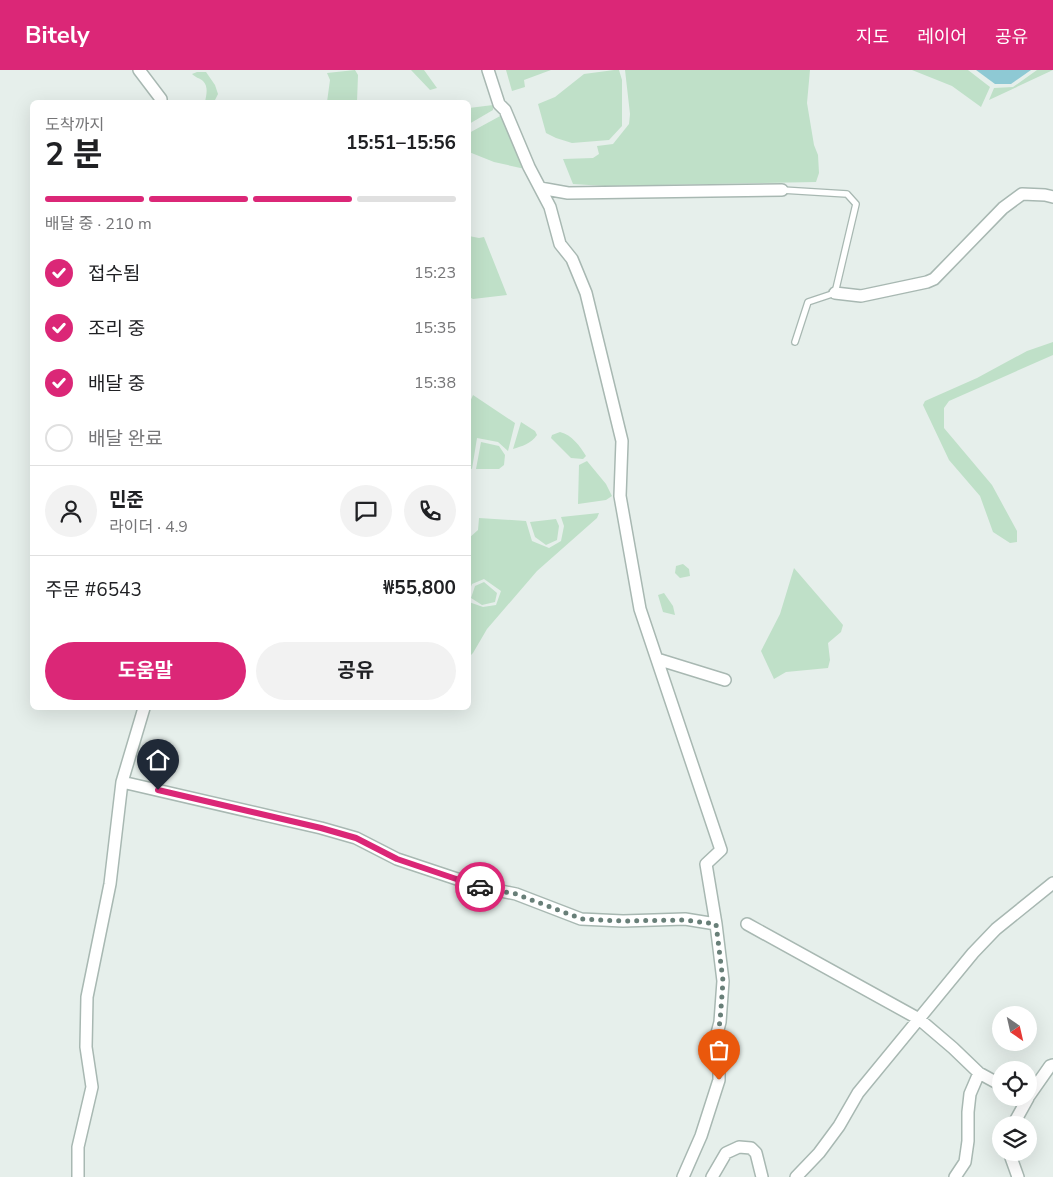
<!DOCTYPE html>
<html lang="ko">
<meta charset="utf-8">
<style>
:root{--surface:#fff;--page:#f2f2f2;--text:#202124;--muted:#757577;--line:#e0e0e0;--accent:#db2777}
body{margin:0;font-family:"Nunito Sans","Noto Sans KR",sans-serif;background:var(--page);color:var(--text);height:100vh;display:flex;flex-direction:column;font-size:19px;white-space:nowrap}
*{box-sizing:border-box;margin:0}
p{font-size:16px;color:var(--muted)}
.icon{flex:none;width:28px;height:28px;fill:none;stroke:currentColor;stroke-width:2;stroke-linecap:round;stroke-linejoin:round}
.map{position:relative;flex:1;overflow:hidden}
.sheet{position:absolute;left:30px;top:30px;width:441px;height:610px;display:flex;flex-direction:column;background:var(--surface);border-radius:8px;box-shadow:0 5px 20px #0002}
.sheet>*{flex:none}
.needle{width:32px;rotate:146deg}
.buttons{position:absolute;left:992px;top:936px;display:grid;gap:10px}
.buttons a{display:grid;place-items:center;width:45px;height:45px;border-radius:50%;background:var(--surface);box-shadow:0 5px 20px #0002;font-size:25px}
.pin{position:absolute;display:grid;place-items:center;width:42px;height:42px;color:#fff;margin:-51px -21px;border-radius:50% 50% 50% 0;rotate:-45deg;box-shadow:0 0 5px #0007}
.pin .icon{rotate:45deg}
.courier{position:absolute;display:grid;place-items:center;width:50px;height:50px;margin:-25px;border:4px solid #db2777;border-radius:50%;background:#fff;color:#222;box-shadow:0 1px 6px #0007}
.head em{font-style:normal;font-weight:700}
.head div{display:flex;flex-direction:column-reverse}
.head{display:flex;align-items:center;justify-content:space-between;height:85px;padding:0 15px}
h1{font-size:32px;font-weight:700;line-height:38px}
.bar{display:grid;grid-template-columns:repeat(4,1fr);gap:8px 5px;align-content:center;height:60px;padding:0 15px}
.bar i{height:6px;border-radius:4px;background:var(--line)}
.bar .selected{background:var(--accent)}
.bar p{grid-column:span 4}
.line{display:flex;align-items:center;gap:12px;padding:0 15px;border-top:1px solid var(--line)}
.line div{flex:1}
.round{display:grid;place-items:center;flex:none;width:52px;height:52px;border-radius:26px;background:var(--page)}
ol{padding:0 15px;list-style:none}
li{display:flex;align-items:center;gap:15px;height:55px}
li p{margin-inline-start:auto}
li .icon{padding:5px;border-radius:50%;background:var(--accent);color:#fff;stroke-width:4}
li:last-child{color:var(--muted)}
li i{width:28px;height:28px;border:2px solid var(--line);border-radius:50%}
.button{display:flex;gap:10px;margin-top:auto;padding:10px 15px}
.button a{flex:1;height:58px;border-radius:30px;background:var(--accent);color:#fff;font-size:20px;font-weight:700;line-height:58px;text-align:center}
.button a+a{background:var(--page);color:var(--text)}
header{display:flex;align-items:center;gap:30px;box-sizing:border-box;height:70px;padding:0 25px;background:var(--accent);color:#fff}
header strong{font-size:24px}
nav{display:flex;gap:28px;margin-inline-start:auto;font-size:18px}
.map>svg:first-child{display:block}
.green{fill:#bfe0c8}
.water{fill:#8ec9d4}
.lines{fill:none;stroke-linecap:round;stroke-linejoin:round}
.lane-casing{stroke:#a8b8b2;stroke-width:8}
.street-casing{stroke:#a8b8b2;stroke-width:14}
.lane{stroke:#fff;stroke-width:5.5}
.street{stroke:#fff;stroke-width:11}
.done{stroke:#687f78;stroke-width:5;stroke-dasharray:0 9}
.route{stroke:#db2777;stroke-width:6}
</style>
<header>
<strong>Bitely</strong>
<nav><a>지도</a><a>레이어</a><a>공유</a></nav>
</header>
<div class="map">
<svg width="1053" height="1107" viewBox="0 0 1053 1107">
<rect width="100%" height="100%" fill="#e6efeb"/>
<path class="green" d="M355,0L358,5L357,32H327L330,10L327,3Z
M411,0H424L437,18L430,20Z
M506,0H551L524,10L525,17L512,21Z
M614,0H619L622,10V56L609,70L572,73L556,68L546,63L538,34L555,27L584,4Z
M625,0H810L807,33L814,75L818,85L819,103L816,112L604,116L573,114L563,89L593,88L599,84L597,76L613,74L629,54L630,44Z
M912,0H968L990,17L981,37L952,16Z
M1037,0H1053L989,30L994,18L1013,17Z
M197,2H206L215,15L218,24L214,32H205C206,26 209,17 203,11C200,8 196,8 192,4Z
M493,35V40L469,54V38Z
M502,45L525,99L494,92L469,82V63Z
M469,166L479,168L484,167L507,225L473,229L469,227Z
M1053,272V285L949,331L944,338V358L992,415L1017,461V472L1010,473L993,462L980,426L949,390L923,335L925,331L977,308L1027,281Z
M473,325L515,353L508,381L498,372L477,368L472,399L469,398V334Z
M521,352L535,361L537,365C531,374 522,376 513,379Z
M560,362C572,365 580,376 586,386L583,389L571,388L551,368L552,365Z
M481,372L499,376L505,385L504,395L499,399H476Z
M587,391L606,414L612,426L606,430L578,434L579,395Z
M599,443L597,448L537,501L487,559L473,583L469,587V578L471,570L469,568V532L483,537L496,535L501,521L484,509L472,514L469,522V468L478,460L479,448L526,451L532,471L549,478L561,471L564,456L561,447Z
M556,449L559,456L557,470L546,475L535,467L530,452Z
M683,494L689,499L690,506L680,508L675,503L676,496Z
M794,498L838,549L843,555L841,562L828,573L830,590L828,598L786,602L774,609L761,581L780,544Z
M484,512L497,523L495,532L482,535L471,528L475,516Z
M664,523L673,536L675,545L663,542L658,525Z"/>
<path class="water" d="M976,0H1031L1011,14H995Z"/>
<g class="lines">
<defs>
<path id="lane" d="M782,120L847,124L856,134L835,223L808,232L795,272"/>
<path id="street" d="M139,0L161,29V32
M488,0L499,34L505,40L529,97L550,137L560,174L572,189L586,223L622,371L620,426L640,539L721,780L706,794L716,854L723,911L720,952L714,975L719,993V1010L701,1066L683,1107
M540,118L568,123L782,120
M835,223L861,226L927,212L934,209L1003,138L1022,124L1045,125L1053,127
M657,589L725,610
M122,712L321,758L356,768L397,789L481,817L516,824L581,849L623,851L685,849L716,854
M747,854L919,949L953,978L979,1003L1001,1015
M1029,1026L1050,996L1053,995
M1013,1055L1028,1028
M1009,1082L1018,1107
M78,1107V1077L92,1017L86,977L87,927L110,814L122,712L144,638
M712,1107L726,1083L739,1077L751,1078L756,1083L762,1107
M796,1107L819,1083L839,1056L858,1023L973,883L996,859L1053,813
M955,1107L965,1092L968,1071V1042L970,1024L979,1003"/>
</defs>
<use href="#lane" class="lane-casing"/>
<use href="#street" class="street-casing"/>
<use href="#lane" class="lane"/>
<use href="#street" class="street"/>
</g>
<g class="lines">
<path class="done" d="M480,817L516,824L582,849L622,851L685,850L716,854L723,911L720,952L714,976L719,993V1010"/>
<path class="route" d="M158,720L321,758L356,768L397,789L480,817"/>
</g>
</svg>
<div class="buttons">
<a><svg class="needle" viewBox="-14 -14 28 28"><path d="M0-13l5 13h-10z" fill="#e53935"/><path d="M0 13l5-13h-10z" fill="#757577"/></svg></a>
<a><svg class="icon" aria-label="locate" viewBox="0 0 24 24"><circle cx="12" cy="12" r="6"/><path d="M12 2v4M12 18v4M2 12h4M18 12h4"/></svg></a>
<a><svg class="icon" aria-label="layers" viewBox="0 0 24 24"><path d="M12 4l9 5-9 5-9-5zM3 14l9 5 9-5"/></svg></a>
</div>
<div class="pin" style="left:719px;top:1010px;background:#ea580c"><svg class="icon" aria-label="bag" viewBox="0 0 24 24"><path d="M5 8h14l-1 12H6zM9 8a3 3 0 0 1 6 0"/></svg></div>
<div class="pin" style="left:158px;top:720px;background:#1f2937"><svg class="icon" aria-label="home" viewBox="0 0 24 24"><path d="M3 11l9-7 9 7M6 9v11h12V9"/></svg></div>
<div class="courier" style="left:480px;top:817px"><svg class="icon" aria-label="car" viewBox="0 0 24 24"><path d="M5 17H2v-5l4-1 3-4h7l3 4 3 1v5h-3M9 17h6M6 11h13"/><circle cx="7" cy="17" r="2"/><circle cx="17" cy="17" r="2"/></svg></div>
<section class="sheet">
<div class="head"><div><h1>2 분</h1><p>도착까지</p></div><em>15:51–15:56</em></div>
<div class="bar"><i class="selected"></i><i class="selected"></i><i class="selected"></i><i></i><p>배달 중 · 210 m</p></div>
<ol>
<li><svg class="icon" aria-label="check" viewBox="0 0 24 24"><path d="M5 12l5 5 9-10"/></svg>접수됨<p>15:23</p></li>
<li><svg class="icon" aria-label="check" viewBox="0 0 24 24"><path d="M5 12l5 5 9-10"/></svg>조리 중<p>15:35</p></li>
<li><svg class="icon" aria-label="check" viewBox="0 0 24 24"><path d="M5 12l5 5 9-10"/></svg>배달 중<p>15:38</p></li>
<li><i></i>배달 완료</li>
</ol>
<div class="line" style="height:90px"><a class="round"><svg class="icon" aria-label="person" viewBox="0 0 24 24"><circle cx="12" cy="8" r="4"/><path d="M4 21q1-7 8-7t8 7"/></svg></a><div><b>민준</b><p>라이더 · 4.9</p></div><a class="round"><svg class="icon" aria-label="chat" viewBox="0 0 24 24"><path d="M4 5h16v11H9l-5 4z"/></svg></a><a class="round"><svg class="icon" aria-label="phone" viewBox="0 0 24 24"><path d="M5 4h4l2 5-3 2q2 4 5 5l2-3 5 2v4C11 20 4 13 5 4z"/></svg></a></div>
<div class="line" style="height:65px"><div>주문 #6543</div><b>₩55,800</b></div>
<div class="button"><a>도움말</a><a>공유</a></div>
</section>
</div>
